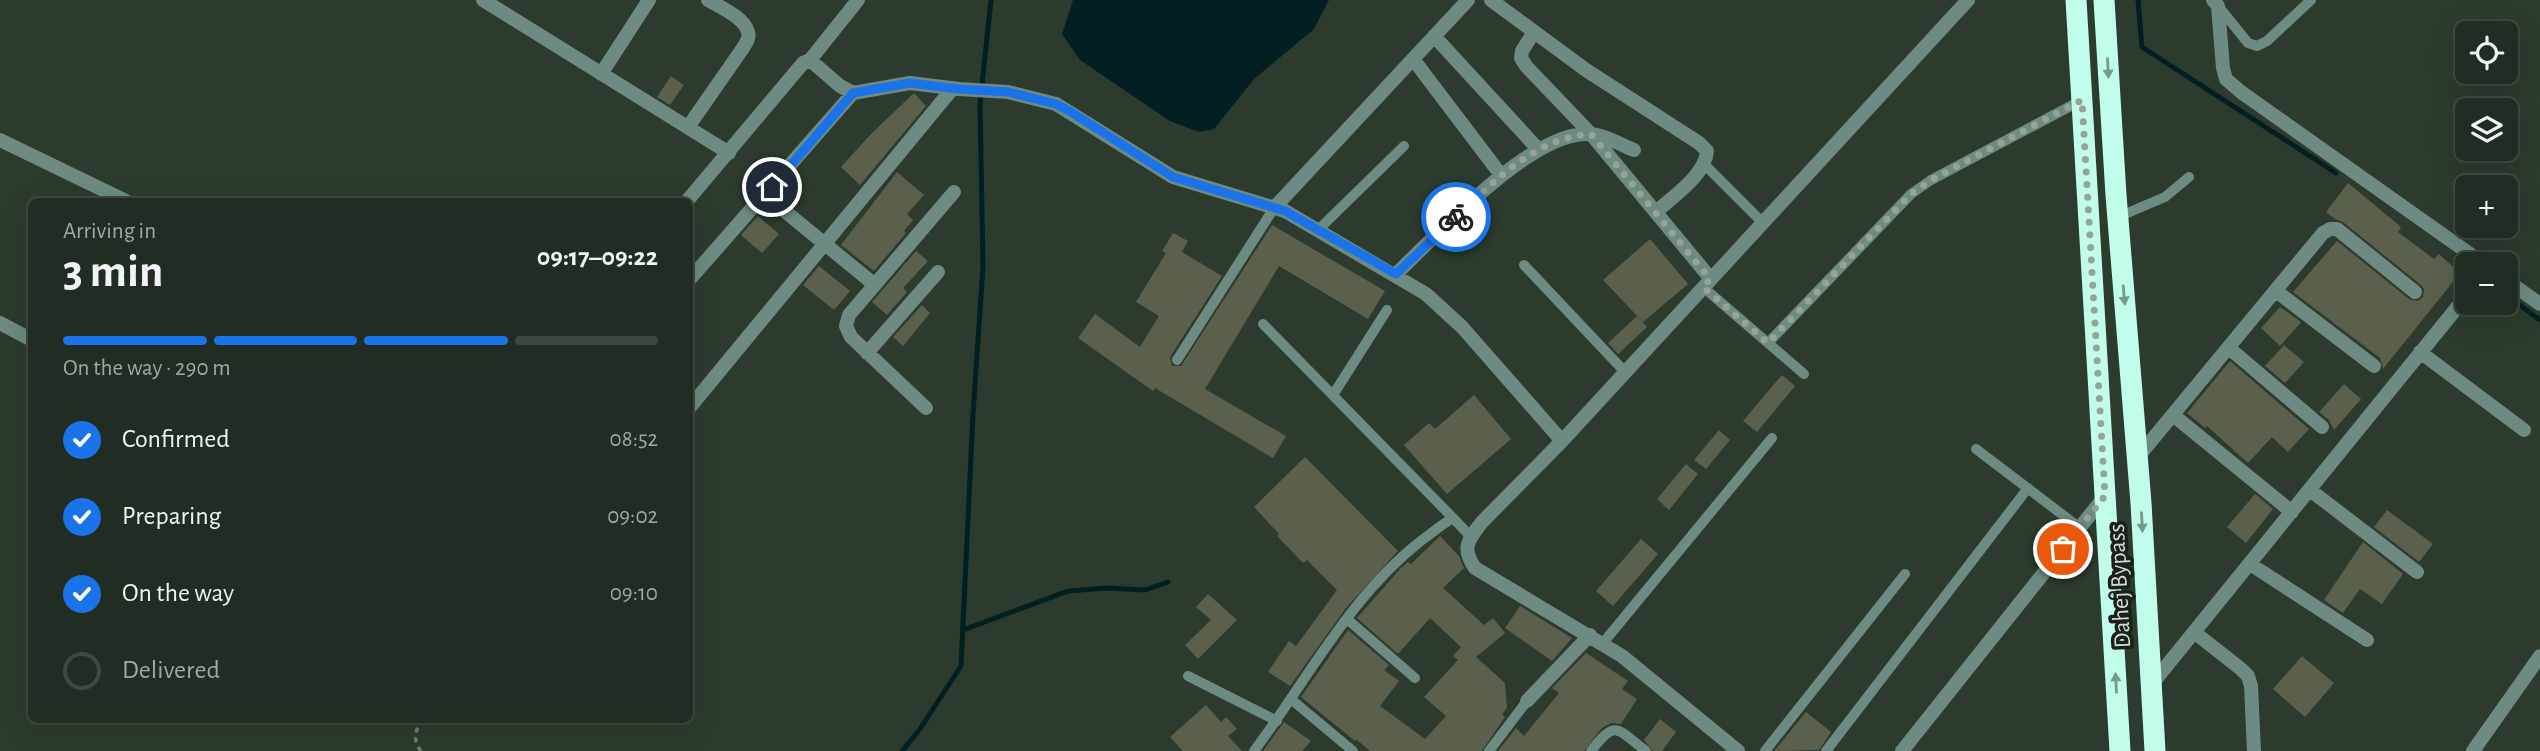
<!DOCTYPE html>
<meta charset="utf-8">
<style>
:root{--surface:#212c22;--page:#29342a;--text:#f1f3f6;--muted:#a2a7a5;--line:#3e4840;--accent:#1a73e8}
body{margin:0;font-family:"Alegreya Sans",sans-serif;background:var(--page);color:var(--text);height:100vh;display:flex;flex-direction:column;font-size:26px;white-space:nowrap}
*{box-sizing:border-box;margin:0}
p{font-size:23px;color:var(--muted)}
.icon{flex:none;width:38px;height:38px;fill:none;stroke:currentColor;stroke-width:2;stroke-linecap:round;stroke-linejoin:round}
.map{position:relative;flex:1;overflow:hidden}
.drawer{position:absolute;left:28px;top:198px;width:665px;height:525px;display:flex;flex-direction:column;background:var(--surface);border-radius:10px;box-shadow:0 7px 28px #0002,0 0 0 2px var(--line)}
.drawer>*{flex:none}
.controls{position:absolute;left:2455px;top:21px;display:grid;gap:14px}
.controls a{display:grid;place-items:center;width:63px;height:63px;border-radius:10px;background:var(--surface);box-shadow:0 7px 28px #0002,0 0 0 2px var(--line);font-size:35px}
.pin{position:absolute;display:grid;place-items:center;width:60px;height:60px;color:#fff;margin:-30px;border:4px solid #fff;border-radius:50%;box-shadow:0 2px 7px #0007}
.courier{position:absolute;display:grid;place-items:center;width:70px;height:70px;margin:-35px;border:5px solid #1a73e8;border-radius:50%;background:#fff;color:#222;box-shadow:0 2px 9px #0007}
.head em{font-style:normal;font-weight:600}
.head div{display:flex;flex-direction:column-reverse}
.head{display:flex;align-items:center;justify-content:space-between;height:119px;padding:0 35px}
h1{font-size:46px;font-weight:600;line-height:52px}
.bar{display:grid;grid-template-columns:repeat(4,1fr);gap:10px 7px;align-content:center;height:84px;padding:0 35px}
.bar i{height:9px;border-radius:5px;background:var(--line)}
.bar .on{background:var(--accent)}
.bar p{grid-column:span 4}
ol{padding:0 35px;list-style:none}
li{display:flex;align-items:center;gap:21px;height:77px}
li p{margin-inline-start:auto}
li .icon{padding:7px;border-radius:50%;background:var(--accent);color:#fff;stroke-width:4}
li:last-child{color:var(--muted)}
li i{width:38px;height:38px;border:4px solid var(--line);border-radius:50%}
.map>svg:first-child{display:block}
.water{fill:#041f21}
.lines{fill:none;stroke-linecap:round;stroke-linejoin:round}
.stream{stroke:#041f21;stroke-width:5}
.building{fill:#5b604d}
.path{stroke:#707d71;stroke-width:3.5;stroke-dasharray:5 5;stroke-linecap:butt}
.lane{stroke:#6d8b82;stroke-width:10}
.street{stroke:#6d8b82;stroke-width:14}
.highway{stroke:#c1fdeb;stroke-width:21}
.oneway{fill:#759a8d}
.done{stroke:#98a398;stroke-width:7;stroke-dasharray:0 12.6}
.route{stroke:#1a73e8;stroke-width:9}
.labels{text-anchor:middle;stroke-width:7;stroke-linejoin:round;paint-order:stroke}
.street-label{font-size:24px;fill:#d2dbd2;stroke:#19201a}
</style>
<div class="map">
<svg width="2540" height="751" viewBox="0 0 2540 751">
<rect width="100%" height="100%" fill="#2c3b2d"/>
<path class="water" d="M1073,0H1329L1314,29L1254,79L1214,129L1199,132L1170,121L1080,60L1062,34Z"/>
<g class="lines">
<path class="stream" d="M2138,0L2142,47L2336,173
M2506,295L2540,320
M963,630L1068,591L1107,588L1145,590L1168,582
M902,751L920,729L961,666L973,414L983,267L980,104L991,0"/>
</g>
<path class="building" d="M671,76L684,85L670,105L657,97Z
M914,93L926,106L860,185L841,167L871,134Z
M897,172L924,195L907,214L913,220L904,231L906,233L874,271L841,245Z
M2348,183L2401,227L2398,232L2434,259L2439,254L2460,273L2383,369L2380,358L2293,292L2337,241L2409,299L2418,301L2423,297L2424,289L2421,285L2343,222L2335,219L2326,212Z
M758,216L779,234L762,253L741,235Z
M1272,225L1385,291L1368,319L1279,266L1205,389L1286,436L1273,458L1155,388L1153,391L1078,338L1095,314L1140,347L1159,316L1136,302L1166,253L1162,251L1173,233L1188,241L1182,252L1222,276L1170,357L1172,366H1181Z
M1650,239L1688,284L1643,322L1603,280Z
M916,251L928,261L903,288L907,292L887,315L872,302Z
M819,266L850,291L834,310L803,285Z
M922,305L930,313L903,346L893,337Z
M2280,307L2301,322L2280,346L2261,328Z
M1637,316L1647,327L1618,354L1608,343Z
M2284,345L2304,362L2285,383L2265,366Z
M2230,361L2309,429L2288,452L2272,437L2248,463L2207,426L2205,428L2187,413Z
M1782,375L1795,386L1757,432L1743,421Z
M2344,384L2361,399L2334,430L2329,420L2319,412Z
M1474,395L1511,439L1447,494L1404,445L1429,423L1435,429Z
M1719,430L1730,440L1706,469L1694,460Z
M1305,457L1398,551L1346,608L1290,686L1268,672L1289,641L1296,646L1337,590L1307,560L1303,563L1277,536L1279,534L1254,507Z
M1686,464L1698,474L1669,510L1657,499Z
M2255,494L2273,509L2246,543L2227,527Z
M2387,510L2433,544L2419,562L2374,527Z
M1440,536L1459,556L1464,568L1443,588L1484,625L1493,618L1505,633L1476,657L1505,683L1507,708L1502,714L1505,717L1482,751H1370L1356,739L1355,741L1301,697L1348,630L1389,665L1384,670L1399,681L1380,706L1425,739L1446,716L1424,697L1458,660L1453,656L1461,647L1430,618L1398,654L1357,618L1401,568L1408,562L1411,564Z
M1641,539L1658,554L1613,606L1596,591Z
M2363,542L2403,574L2382,604L2360,589L2343,613L2324,600Z
M1208,594L1237,620L1198,659L1185,645L1211,620L1196,607Z
M1520,606L1572,638L1552,661L1505,628Z
M1586,653L1628,681L1622,689L1637,699L1621,724L1611,723L1602,728L1584,751H1498L1516,728L1524,736L1559,693L1552,688Z
M2302,656L2334,683L2305,717L2273,689Z
M1206,705L1221,722L1226,717L1237,729L1228,736L1242,751H1183L1170,737Z
M1806,712L1831,732L1819,750L1774,751Z
M1660,719L1676,732L1662,751H1653L1644,740Z
M1284,722L1311,741L1302,751H1263Z"/>
<g class="lines">
<path class="path" d="M421,751C412,740 415,730 423,719"/>
<path class="lane" d="M2219,7L2248,43L2257,46L2267,41L2311,0
M1704,164L1763,223
M2118,217L2165,197L2189,177
M1318,230L1404,146
M1524,265L1625,372
M1703,287L1804,374
M1263,324L1453,518
M1768,343L1911,194L1931,180L2082,100
M1177,360L1274,208
M1333,395L1387,310
M1976,449L2080,528
M1347,619L1415,678
M1603,643L1772,438
M1188,676L1277,721
M1292,700L1353,751
M1254,751C1308,679 1350,596 1422,540C1432,533 1442,524 1453,518L1470,536
M1489,751L1527,701
M1591,751C1617,718 1616,729 1646,751
M1765,751L1905,574
M1826,751L2028,488"/>
<path class="street" d="M483,0L729,153
M1491,0L1586,70L1699,143L1707,151C1705,176 1673,196 1656,212
M2213,0L2218,6L2223,68L2226,79L2241,92L2484,264
M1534,32L1522,51L1521,58L1526,66L1591,134L1711,279
M1434,36L1538,149
M1413,59L1501,175
M810,60L858,0
M601,74L649,0
M688,127L743,48C746,43 750,38 748,32C745,18 720,7 708,0
M0,140L126,201
M765,195L875,285
M687,201L803,63L810,60L840,86L853,93L910,83L959,89L1008,92L1056,104L1173,177L1285,211L1426,294L1462,327L1562,441
M1274,208L1468,0
M1396,274C1437,235 1531,131 1589,134C1603,134 1621,145 1634,150
M690,279L853,93
M2506,280L2540,304
M2276,291L2374,366
M0,323L32,340
M2229,348L2322,427
M2420,352L2524,430
M867,353L938,272
M690,407L953,88
M926,408L851,337L846,326L849,315L954,192
M2173,415L2292,512
M2137,458L2323,233L2330,229H2337L2415,292
M2310,490L2417,572
M2250,564L2367,640
M2194,632L2241,669L2248,676L2251,686L2254,751
M2151,685L2468,294
M1527,701L1590,635
M1738,751L1622,656L1475,568C1461,548 1468,540 1482,522L1562,441L1968,0
M1902,751L2105,496
M2473,751L2540,656"/>
<path class="highway" d="M2076,0L2120,751
M2104,0L2116,195L2141,503L2155,751"/>
</g>
<defs><path id="oneway-solid" d="M-6-.8H1V-3.2L6.5 0L1 3.2V.8H-6Z" transform="scale(1.75)"/></defs>
<g class="oneway">
<use href="#oneway-solid" transform="translate(2108 68) rotate(87)"/>
<use href="#oneway-solid" transform="translate(2124 295) rotate(85)"/>
<use href="#oneway-solid" transform="translate(2142 522) rotate(87)"/>
<use href="#oneway-solid" transform="translate(2116 683) rotate(-93)"/>
</g>
<g class="lines">
<path class="done" d="M1456,217C1496,180 1535,138 1591,134L1710,279L1703,287L1768,343L1911,194L1931,180L2082,100L2105,496L2063,549"/>
<path class="route" d="M772,187L853,93L910,83L959,89L1008,92L1056,104L1071,112L1173,177L1285,211L1396,274L1456,217"/>
</g>
<g class="labels">
<g class="street-label">
<text transform="translate(2119 586) rotate(-93)" y="8">Dahej Bypass</text>
</g>
</g>
</svg>
<div class="controls">
<a><svg class="icon" aria-label="locate" viewBox="0 0 24 24"><circle cx="12" cy="12" r="6"/><path d="M12 2v4M12 18v4M2 12h4M18 12h4"/></svg></a>
<a><svg class="icon" aria-label="layers" viewBox="0 0 24 24"><path d="M12 4l9 5-9 5-9-5zM3 14l9 5 9-5"/></svg></a>
<a>+</a>
<a>−</a>
</div>
<div class="pin" style="left:2063px;top:549px;background:#ea580c"><svg class="icon" aria-label="bag" viewBox="0 0 24 24"><path d="M5 8h14l-1 12H6zM9 8a3 3 0 0 1 6 0"/></svg></div>
<div class="pin" style="left:772px;top:187px;background:#1f2937"><svg class="icon" aria-label="home" viewBox="0 0 24 24"><path d="M3 11l9-7 9 7M6 9v11h12V9"/></svg></div>
<div class="courier" style="left:1456px;top:217px"><svg class="icon" aria-label="bike" viewBox="0 0 24 24"><circle cx="6" cy="16" r="4"/><circle cx="18" cy="16" r="4"/><path d="M6 16l4-8h5l3 8M10 8l3 8H6M13 5h3"/></svg></div>
<section class="drawer">
<div class="head"><div><h1>3 min</h1><p>Arriving in</p></div><em>09:17–09:22</em></div>
<div class="bar"><i class="on"></i><i class="on"></i><i class="on"></i><i></i><p>On the way · 290 m</p></div>
<ol>
<li><svg class="icon" aria-label="check" viewBox="0 0 24 24"><path d="M5 12l5 5 9-10"/></svg>Confirmed<p>08:52</p></li>
<li><svg class="icon" aria-label="check" viewBox="0 0 24 24"><path d="M5 12l5 5 9-10"/></svg>Preparing<p>09:02</p></li>
<li><svg class="icon" aria-label="check" viewBox="0 0 24 24"><path d="M5 12l5 5 9-10"/></svg>On the way<p>09:10</p></li>
<li><i></i>Delivered</li>
</ol>
</section>
</div>
